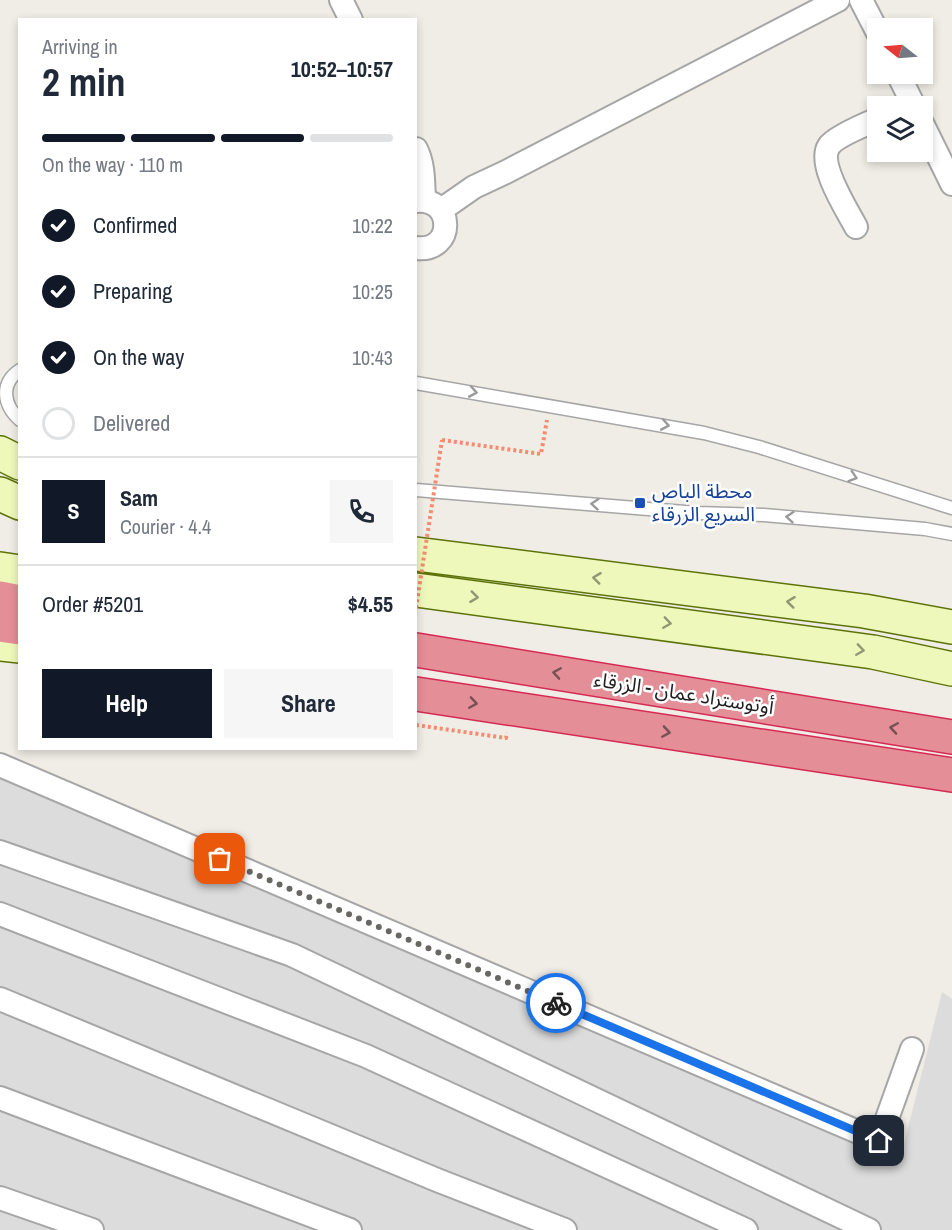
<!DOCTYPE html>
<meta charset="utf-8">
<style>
:root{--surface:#fff;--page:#f6f6f7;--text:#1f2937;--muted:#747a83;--line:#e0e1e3;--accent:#111827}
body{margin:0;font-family:"Archivo Narrow","Noto Sans Arabic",sans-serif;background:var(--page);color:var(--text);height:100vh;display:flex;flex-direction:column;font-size:22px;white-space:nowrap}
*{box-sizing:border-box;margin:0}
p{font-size:20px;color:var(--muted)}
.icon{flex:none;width:33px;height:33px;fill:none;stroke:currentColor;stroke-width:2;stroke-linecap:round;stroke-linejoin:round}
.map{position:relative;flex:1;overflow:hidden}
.side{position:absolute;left:18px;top:18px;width:399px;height:732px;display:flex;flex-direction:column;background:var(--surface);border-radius:0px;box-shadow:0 3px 9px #0003}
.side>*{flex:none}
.needle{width:39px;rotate:287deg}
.controls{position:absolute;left:867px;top:18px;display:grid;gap:12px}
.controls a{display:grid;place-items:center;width:66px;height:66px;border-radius:0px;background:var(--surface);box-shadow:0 3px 9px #0003;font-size:30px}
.pin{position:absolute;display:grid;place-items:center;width:51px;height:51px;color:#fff;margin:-26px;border-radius:12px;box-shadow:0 3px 9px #0006}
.courier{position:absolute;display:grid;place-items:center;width:60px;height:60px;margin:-30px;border:4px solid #1a73e8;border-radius:50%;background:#fff;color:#222;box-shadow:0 2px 8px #0007}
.headline em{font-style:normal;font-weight:800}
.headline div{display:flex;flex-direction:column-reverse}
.headline{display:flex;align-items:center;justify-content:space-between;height:102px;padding:0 24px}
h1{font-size:39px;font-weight:800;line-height:45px}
.bar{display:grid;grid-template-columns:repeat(4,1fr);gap:9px 6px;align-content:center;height:72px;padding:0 24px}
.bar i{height:8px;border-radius:4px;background:var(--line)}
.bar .active{background:var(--accent)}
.bar p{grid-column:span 4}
.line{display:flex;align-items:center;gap:15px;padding:0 24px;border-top:2px solid var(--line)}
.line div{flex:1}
.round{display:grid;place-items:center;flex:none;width:63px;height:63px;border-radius:0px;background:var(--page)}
ol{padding:0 24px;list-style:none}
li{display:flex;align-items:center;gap:18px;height:66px}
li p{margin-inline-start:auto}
li .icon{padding:6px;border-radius:50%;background:var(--accent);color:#fff;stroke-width:4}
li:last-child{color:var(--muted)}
li i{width:33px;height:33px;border:3px solid var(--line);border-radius:50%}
.action{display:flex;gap:12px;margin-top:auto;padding:12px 24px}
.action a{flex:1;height:69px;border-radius:0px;background:var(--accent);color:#fff;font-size:24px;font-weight:800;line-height:69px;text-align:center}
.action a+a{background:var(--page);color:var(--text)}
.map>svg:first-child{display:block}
.residential{fill:#dddcdc}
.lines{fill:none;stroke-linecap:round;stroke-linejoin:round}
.lane-casing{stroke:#a6a6a6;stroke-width:15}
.street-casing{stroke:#a6a6a6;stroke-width:26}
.secondary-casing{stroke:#5d7308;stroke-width:36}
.highway-casing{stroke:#d62a54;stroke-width:36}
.path{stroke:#f68b70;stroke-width:4;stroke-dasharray:3 3;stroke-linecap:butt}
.lane{stroke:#fff;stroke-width:12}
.street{stroke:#fff;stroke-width:22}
.secondary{stroke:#eff8bb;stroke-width:33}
.highway{stroke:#e48f97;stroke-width:33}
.path-bridge{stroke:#f68b70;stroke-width:4;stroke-dasharray:3 3;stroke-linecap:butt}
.oneway{stroke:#9a9a9a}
.oneway2{stroke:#919675}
.oneway3{stroke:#785155}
.done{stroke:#686764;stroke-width:6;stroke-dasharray:0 10.8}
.route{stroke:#1a73e8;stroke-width:8}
.transit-dot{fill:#1a4fb4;stroke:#fff;stroke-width:2}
.labels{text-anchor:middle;stroke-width:5;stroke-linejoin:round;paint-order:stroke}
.transit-label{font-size:20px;fill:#164399;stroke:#fff;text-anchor:start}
.street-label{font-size:20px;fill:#1f1f1f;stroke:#fff}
</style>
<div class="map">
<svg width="952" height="1230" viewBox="0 0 952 1230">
<rect width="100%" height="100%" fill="#efede5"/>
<path class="residential" d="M0,762L167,848L899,1164L942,992L952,999V1230H0Z"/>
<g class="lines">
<defs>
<path id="lane" d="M20,370C0,383 3,405 20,420
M416,383L704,433L759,447L952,508
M416,490L697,513L764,515L925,529L952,534"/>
<path id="street" d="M341,0L351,20
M861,0L878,33
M898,74L914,106
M922,123L952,184
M416,149C424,165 423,182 424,200
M416,201C455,197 455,253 416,248
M441,210L474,187L506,172L838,0
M856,227C847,210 817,164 829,146C835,137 866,124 878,119
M0,765L879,1141L912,1049
M0,852L292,955L869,1230
M0,914L366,1056L746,1230
M0,999L437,1180L565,1230
M0,1098L350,1230
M0,1198L92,1230"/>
<path id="secondary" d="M0,453L20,463
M0,494L20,503
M416,554L864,611L952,627
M0,569L20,572
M416,590L873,652L952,669
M0,644L20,646"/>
<path id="highway" d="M0,598L20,602
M0,625L20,628
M416,650L952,737
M416,694L952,775"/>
</defs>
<use href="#lane" class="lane-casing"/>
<use href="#street" class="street-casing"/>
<use href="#secondary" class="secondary-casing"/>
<use href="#highway" class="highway-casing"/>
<path class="path" d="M442,440L541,454L547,420
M416,725L506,738L507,733"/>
<use href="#lane" class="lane"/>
<use href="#street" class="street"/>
<use href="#secondary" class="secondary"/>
<use href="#highway" class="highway"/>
<path class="path-bridge" d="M416,608L442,440"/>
</g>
<defs><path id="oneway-chevron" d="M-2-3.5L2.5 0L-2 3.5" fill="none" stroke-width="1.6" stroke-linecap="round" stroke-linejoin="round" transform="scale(1.5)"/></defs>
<g class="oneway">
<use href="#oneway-chevron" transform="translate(473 392) rotate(10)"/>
<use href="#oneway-chevron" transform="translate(665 425) rotate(10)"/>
<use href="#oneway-chevron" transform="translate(853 477) rotate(18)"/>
<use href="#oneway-chevron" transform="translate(595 504) rotate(-175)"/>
<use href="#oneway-chevron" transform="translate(790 517) rotate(-175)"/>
</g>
<g class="oneway2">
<use href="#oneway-chevron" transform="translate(597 578) rotate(-173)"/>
<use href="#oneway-chevron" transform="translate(474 597) rotate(7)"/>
<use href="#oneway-chevron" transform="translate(791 602) rotate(-173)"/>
<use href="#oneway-chevron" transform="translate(667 623) rotate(8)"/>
<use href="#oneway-chevron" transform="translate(860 650) rotate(8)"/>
</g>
<g class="oneway3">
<use href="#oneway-chevron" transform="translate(557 673) rotate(-171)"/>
<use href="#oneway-chevron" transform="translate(473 703) rotate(9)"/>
<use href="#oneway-chevron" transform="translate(894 728) rotate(-171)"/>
<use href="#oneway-chevron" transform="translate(666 732) rotate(9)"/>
</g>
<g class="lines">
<path class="done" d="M220,859L556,1003"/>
<path class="route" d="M556,1003L879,1141"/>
</g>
<rect class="transit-dot" x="634" y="497" width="12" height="12" rx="3"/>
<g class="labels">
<g class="transit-label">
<text x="652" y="498">محطة الباص<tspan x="652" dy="23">السريع الزرقاء</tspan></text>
</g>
<g class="street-label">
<text transform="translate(684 693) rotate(9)" y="7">أوتوستراد عمان - الزرقاء</text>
</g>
</g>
</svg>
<div class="controls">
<a><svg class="needle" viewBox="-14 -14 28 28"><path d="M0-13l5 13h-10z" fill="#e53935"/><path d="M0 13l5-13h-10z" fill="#747a83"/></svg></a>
<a><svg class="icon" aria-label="layers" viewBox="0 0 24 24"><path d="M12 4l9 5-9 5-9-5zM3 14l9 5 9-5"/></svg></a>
</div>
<div class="pin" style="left:220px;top:859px;background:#ea580c"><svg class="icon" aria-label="bag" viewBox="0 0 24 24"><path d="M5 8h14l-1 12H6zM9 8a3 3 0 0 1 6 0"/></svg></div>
<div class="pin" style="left:879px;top:1141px;background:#1f2937"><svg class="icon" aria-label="home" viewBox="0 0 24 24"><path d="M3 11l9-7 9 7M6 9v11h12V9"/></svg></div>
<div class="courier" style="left:556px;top:1003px"><svg class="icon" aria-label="bike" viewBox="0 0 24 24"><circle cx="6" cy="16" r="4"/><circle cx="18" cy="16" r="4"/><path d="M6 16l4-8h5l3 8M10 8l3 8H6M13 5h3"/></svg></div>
<section class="side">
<div class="headline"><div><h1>2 min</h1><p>Arriving in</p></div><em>10:52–10:57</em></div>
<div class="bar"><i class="active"></i><i class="active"></i><i class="active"></i><i></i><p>On the way · 110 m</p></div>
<ol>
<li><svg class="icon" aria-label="check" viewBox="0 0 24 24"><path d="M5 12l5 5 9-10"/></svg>Confirmed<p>10:22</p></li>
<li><svg class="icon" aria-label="check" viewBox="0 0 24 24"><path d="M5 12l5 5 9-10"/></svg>Preparing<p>10:25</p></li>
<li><svg class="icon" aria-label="check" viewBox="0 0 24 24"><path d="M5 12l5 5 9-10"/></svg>On the way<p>10:43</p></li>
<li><i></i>Delivered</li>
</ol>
<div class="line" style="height:108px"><b class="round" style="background:var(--accent);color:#fff">S</b><div><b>Sam</b><p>Courier · 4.4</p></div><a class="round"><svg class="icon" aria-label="phone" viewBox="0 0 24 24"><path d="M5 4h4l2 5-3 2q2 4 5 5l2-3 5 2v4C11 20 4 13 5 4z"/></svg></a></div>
<div class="line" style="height:78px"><div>Order #5201</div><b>$4.55</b></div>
<div class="action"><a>Help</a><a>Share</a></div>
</section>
</div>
